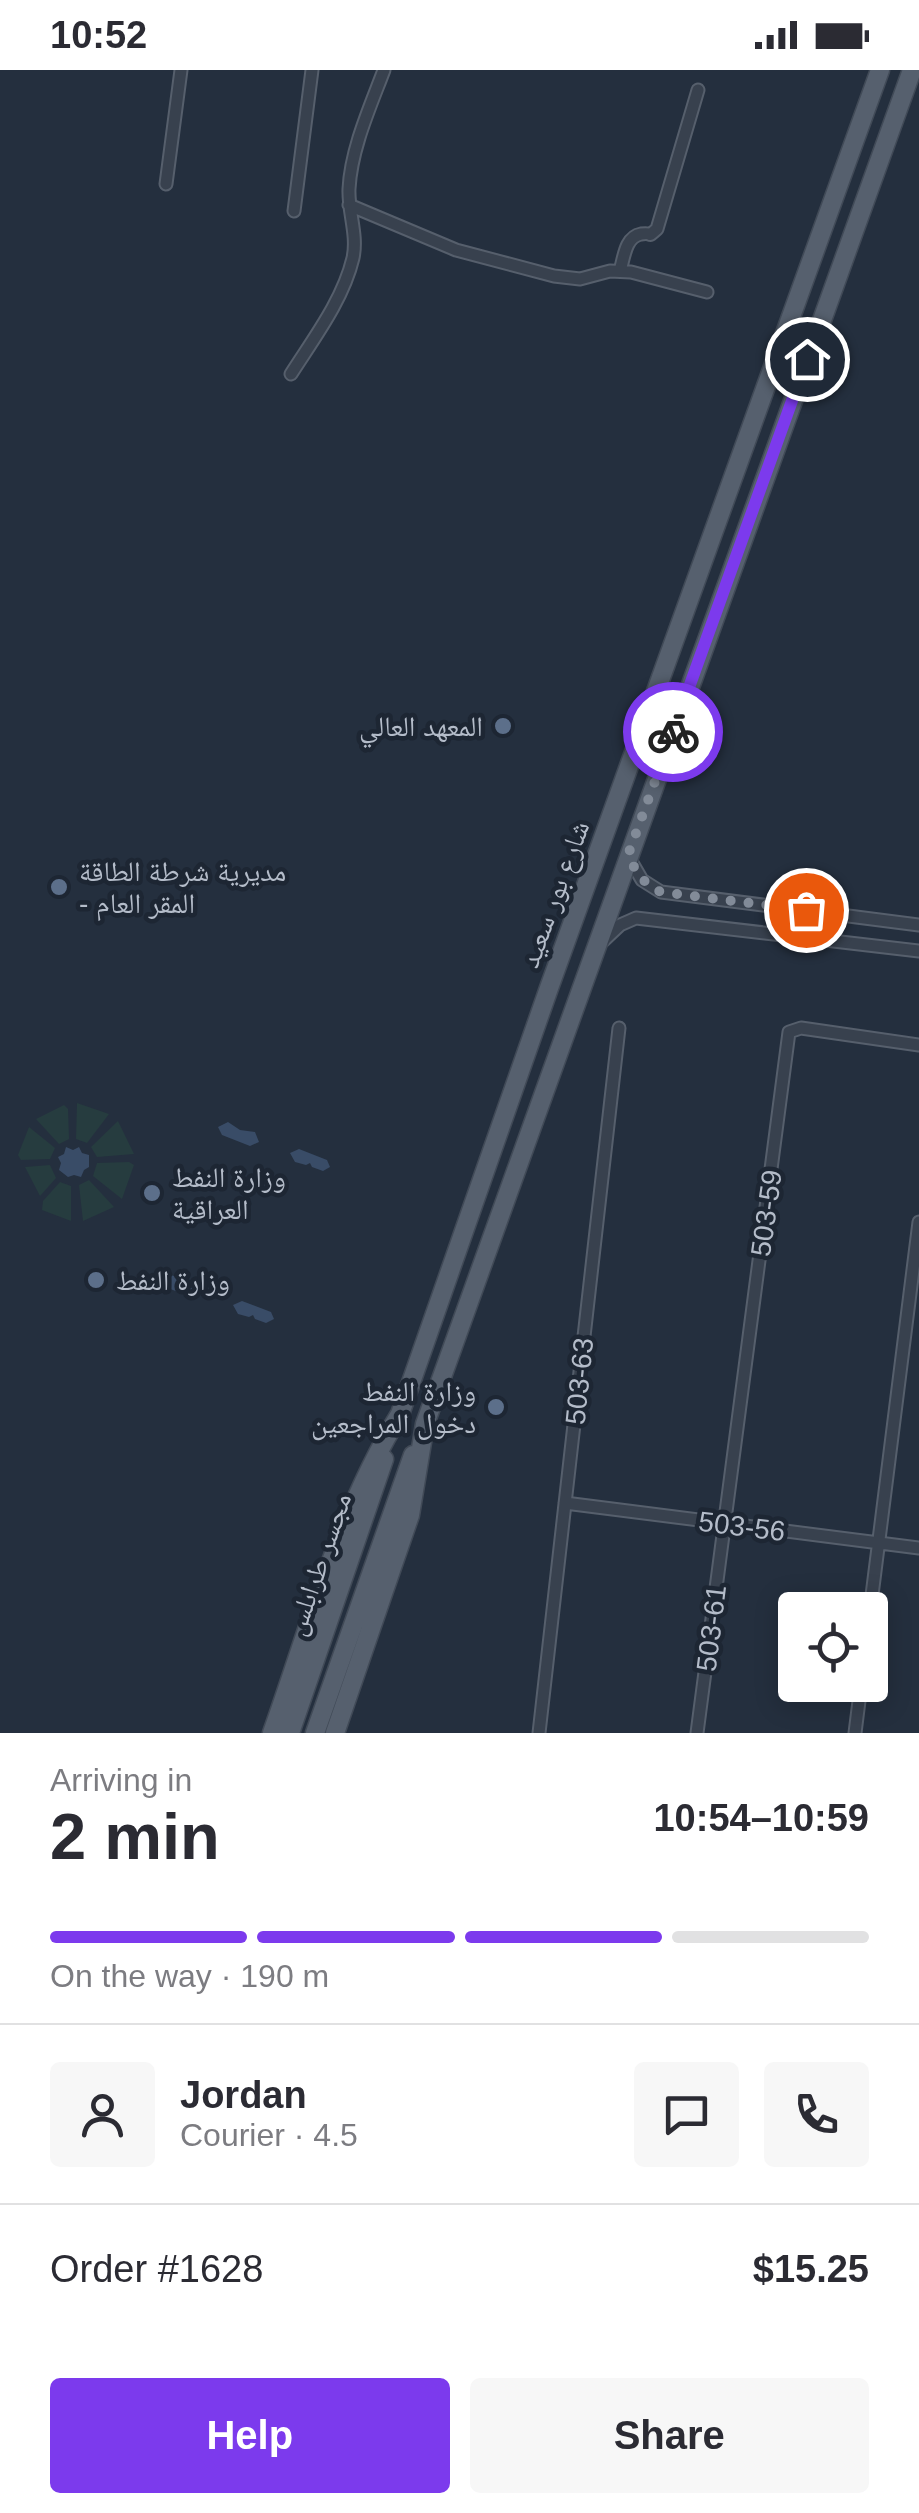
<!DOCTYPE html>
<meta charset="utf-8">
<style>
:root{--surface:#fff;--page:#f7f7f7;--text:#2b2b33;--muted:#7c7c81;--line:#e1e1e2;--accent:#7c3aed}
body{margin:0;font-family:Helvetica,"Noto Naskh Arabic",sans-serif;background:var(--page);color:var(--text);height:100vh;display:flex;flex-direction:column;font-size:38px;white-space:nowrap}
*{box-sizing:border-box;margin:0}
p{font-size:32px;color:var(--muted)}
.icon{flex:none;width:55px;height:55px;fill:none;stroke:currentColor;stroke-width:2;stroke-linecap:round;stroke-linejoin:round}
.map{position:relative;height:1663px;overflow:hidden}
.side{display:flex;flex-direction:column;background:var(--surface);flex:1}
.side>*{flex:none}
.fabs{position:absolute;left:778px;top:1522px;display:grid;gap:20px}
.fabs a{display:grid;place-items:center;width:110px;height:110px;border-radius:10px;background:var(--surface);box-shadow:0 5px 25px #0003;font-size:50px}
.pin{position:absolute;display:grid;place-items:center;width:85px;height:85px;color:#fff;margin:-42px;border:5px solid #fff;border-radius:50%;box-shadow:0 2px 10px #0007}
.courier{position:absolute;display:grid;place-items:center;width:100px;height:100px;margin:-50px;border:8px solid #7c3aed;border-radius:50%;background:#fff;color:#222;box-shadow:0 2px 12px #0007}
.headline em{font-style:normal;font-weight:600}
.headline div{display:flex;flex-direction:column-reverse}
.headline{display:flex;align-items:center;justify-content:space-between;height:170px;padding:0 50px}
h1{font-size:65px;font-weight:600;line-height:75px}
.bar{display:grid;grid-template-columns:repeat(4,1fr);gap:15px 10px;align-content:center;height:120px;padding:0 50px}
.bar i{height:12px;border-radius:8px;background:var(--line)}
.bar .active{background:var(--accent)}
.bar p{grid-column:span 4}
.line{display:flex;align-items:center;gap:25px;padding:0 50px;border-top:2px solid var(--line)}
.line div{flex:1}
.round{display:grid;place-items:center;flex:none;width:105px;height:105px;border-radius:10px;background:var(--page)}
.button{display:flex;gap:20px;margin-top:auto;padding:20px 50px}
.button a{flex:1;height:115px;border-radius:10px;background:var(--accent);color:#fff;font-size:40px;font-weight:600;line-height:115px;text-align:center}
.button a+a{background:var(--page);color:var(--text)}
.status{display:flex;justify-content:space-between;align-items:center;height:70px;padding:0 50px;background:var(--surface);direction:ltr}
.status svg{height:28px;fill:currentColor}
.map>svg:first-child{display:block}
.green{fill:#263c3f}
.water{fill:#394c67}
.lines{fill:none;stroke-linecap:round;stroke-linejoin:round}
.minor-casing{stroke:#565f6c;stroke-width:15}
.primary-casing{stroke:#414a57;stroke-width:21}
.minor{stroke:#38414e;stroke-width:11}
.primary{stroke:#56606e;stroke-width:18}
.done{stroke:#828b98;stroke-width:10;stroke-dasharray:0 18}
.route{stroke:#7c3aed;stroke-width:12}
.service-dot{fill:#5c6f8a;stroke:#1d2633;stroke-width:4}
.labels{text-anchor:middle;stroke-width:9;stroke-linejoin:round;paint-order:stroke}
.poi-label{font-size:28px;fill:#b4bcc9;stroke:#1d2633;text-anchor:start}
.street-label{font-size:28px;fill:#b4bcc9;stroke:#1d2633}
</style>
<div class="status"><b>10:52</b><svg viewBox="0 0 49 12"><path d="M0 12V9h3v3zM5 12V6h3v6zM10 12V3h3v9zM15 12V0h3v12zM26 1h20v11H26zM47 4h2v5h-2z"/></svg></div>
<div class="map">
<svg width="919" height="1663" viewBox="0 0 919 1663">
<rect width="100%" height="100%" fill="#242f3e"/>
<path class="green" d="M77,1033L109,1044L87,1073L76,1069Z
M64,1035L68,1039L69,1069L59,1074L36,1049Z
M118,1051L134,1084L97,1087L91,1077Z
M29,1057L55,1078L50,1089L21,1090L18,1085Z
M129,1092L134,1095L122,1129L93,1106L97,1093Z
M50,1095L56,1108L40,1126L25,1097Z
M89,1110L114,1137L83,1151L79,1115Z
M60,1112L71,1116V1151L42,1140L43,1131Z"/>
<path class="water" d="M228,1052L240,1060L255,1062L259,1072L250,1076L222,1065L218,1057Z
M66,1077L73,1080L79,1077L82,1083L89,1085V1097L84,1100L81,1107L74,1105L68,1107L59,1100L61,1093L58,1087L64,1084Z
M299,1079L327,1090L330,1097L323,1101L312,1097L310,1093L306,1095L295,1092L290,1083Z
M171,1205L198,1215L202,1224L194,1228L165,1217L161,1210Z
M242,1231L271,1242L274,1249L266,1253L255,1249L253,1245L249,1247L238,1244L233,1235Z"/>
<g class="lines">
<defs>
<path id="minor" d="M166,114L181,0
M349,135L456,180L554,206L580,209L610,201L631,202L707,222
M294,141L312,0
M620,201C624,188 625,167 641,164C656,162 645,169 657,159L698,20
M291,304C314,268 343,230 353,188C358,165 348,142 349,119C351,79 370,37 384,0
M628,786L642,810L661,822L919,855
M603,871L620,855L636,848L919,881
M565,1433L919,1478
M870,1541L919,1152
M539,1663L619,958
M697,1663L789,962L801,958L919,975
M855,1663L861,1615"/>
<path id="primary" d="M272,1663C310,1556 340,1442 400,1344L549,918L880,0
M290,1663L384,1389
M315,1663L413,1385
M335,1663L410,1445L425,1354L912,0"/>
</defs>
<use href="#minor" class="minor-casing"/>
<use href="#primary" class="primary-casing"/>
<use href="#minor" class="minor"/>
<use href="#primary" class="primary"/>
</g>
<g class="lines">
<path class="done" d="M673,662L628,785C636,802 643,814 661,822L806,840"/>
<path class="route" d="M673,662L807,289"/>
</g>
<g class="service-dot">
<circle cx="503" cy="656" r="10"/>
<circle cx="59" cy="817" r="10"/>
<circle cx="152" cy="1123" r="10"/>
<circle cx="96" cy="1210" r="10"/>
<circle cx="496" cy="1337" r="10"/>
</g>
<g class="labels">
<g class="poi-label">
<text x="483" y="666" text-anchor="end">المعهد العالي</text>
<text x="79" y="811">مديرية شرطة الطاقة<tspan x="79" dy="32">- المقر العام</tspan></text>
<text x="172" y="1117">وزارة النفط<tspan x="172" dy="32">العراقية</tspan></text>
<text x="116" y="1220">وزارة النفط</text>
<text x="476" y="1331" text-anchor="end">وزارة النفط<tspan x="476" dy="32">دخول المراجعين</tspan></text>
</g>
<g class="street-label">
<text transform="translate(554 824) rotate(-70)" y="10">شارع بور سعيد</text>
<text transform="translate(766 1143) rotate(-82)" y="10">503-59</text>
<text transform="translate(579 1311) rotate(-84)" y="10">503-63</text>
<text transform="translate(742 1456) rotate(7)" y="10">503-56</text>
<text transform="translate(318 1494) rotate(-71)" y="10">مجسر طرابلس</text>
<text transform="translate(711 1558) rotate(-83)" y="10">503-61</text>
</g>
</g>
</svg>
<div class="fabs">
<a><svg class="icon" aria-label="locate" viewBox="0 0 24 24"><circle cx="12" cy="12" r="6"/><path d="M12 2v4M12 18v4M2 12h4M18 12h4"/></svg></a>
</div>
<div class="pin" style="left:806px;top:840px;background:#ea580c"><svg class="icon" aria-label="bag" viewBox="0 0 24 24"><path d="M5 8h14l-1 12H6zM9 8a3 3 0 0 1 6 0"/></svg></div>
<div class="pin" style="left:807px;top:289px;background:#1f2937"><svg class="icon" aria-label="home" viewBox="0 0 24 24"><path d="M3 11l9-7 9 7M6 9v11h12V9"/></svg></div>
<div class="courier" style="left:673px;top:662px"><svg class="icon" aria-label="bike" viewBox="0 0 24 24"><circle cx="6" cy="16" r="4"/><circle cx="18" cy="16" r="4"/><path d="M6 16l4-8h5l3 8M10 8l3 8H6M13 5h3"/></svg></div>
</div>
<section class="side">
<div class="headline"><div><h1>2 min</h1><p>Arriving in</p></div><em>10:54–10:59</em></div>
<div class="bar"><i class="active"></i><i class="active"></i><i class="active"></i><i></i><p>On the way · 190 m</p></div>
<div class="line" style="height:180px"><a class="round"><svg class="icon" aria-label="person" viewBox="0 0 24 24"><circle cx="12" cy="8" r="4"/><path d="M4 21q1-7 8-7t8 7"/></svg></a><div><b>Jordan</b><p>Courier · 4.5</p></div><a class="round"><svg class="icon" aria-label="chat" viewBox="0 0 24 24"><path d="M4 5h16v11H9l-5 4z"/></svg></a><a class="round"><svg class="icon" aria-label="phone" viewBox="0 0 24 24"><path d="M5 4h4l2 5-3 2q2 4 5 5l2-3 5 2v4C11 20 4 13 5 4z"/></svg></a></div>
<div class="line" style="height:130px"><div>Order #1628</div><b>$15.25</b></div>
<div class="button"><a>Help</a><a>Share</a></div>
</section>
